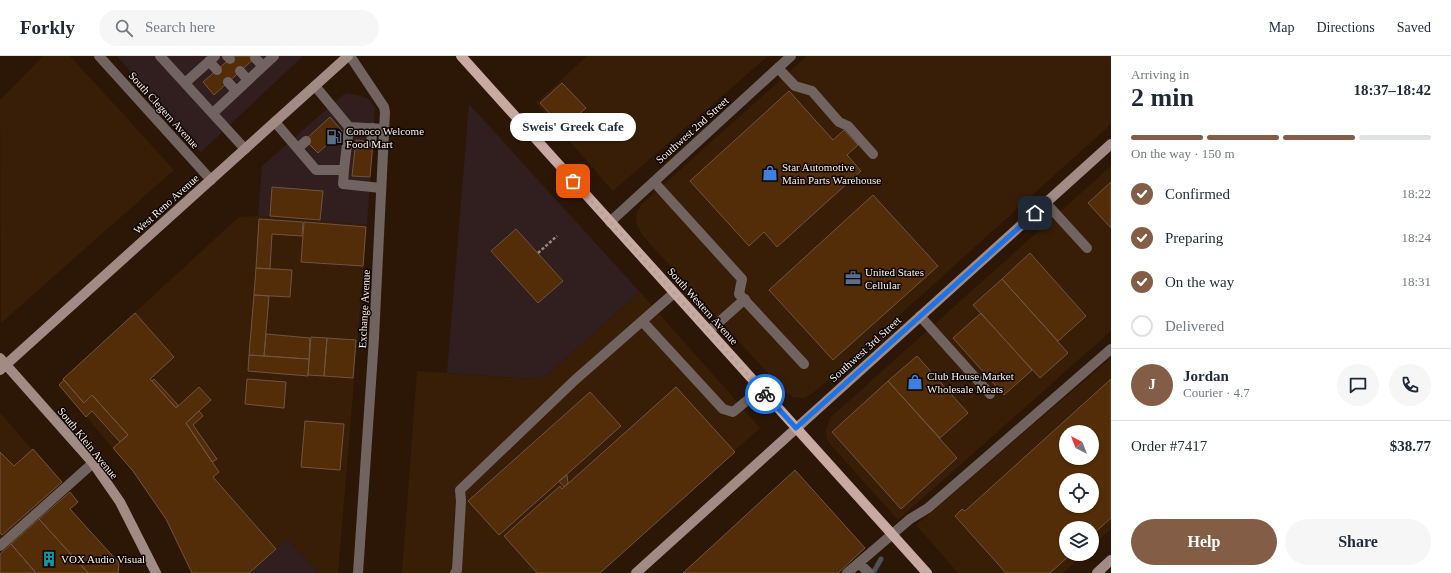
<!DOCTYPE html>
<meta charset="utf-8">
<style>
:root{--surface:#fff;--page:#f6f6f7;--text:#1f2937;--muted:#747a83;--line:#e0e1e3;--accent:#835d45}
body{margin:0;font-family:Georgia,serif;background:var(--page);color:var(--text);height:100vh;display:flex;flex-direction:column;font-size:15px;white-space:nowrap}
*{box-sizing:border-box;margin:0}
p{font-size:13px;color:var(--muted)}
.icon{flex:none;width:22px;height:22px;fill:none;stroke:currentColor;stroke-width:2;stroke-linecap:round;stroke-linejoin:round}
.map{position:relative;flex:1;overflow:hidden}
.side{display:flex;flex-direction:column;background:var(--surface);width:340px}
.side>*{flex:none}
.needle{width:26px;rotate:318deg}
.tools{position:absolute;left:1059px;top:369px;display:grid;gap:8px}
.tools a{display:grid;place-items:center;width:40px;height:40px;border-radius:50%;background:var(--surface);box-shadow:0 1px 3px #0004;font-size:20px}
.pin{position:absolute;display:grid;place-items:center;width:34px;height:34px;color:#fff;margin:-17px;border-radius:8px;box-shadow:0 2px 6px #0006}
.courier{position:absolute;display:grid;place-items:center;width:40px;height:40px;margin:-20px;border:3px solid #1a73e8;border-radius:50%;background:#fff;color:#222;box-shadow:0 1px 5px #0007}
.bubble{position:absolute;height:28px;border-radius:14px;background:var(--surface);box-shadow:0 1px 3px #0004;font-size:13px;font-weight:800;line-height:28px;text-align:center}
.head em{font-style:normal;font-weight:800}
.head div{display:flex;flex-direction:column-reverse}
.head{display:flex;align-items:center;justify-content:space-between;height:68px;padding:0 20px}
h1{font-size:26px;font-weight:800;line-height:30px}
.bar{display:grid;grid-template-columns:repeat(4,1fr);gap:6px 4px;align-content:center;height:48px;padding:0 20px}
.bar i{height:5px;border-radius:3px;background:var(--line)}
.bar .selected{background:var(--accent)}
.bar p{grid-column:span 4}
.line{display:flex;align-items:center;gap:10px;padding:0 20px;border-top:1px solid var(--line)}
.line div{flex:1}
.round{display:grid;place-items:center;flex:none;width:42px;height:42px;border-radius:21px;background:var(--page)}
ol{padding:0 20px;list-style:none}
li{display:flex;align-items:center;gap:12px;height:44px}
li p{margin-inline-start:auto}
li .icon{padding:4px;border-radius:50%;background:var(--accent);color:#fff;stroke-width:4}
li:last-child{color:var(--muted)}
li i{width:22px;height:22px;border:2px solid var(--line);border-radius:50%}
.button{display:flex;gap:8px;margin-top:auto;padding:8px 20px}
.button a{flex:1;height:46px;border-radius:24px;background:var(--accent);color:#fff;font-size:16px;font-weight:800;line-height:46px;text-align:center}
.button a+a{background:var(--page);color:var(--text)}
header{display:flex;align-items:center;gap:24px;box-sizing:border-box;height:56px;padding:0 20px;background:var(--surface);border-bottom:1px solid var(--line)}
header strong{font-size:19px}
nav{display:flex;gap:22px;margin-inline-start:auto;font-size:14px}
.search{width:280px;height:36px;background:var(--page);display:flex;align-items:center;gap:10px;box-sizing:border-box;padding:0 14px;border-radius:22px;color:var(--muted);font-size:15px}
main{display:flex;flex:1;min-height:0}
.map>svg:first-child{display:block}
.commercial{fill:#311e1e}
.built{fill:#391e07;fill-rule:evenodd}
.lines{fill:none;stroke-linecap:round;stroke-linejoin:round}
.stream{stroke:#4c515b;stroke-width:5}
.building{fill:#532c08;stroke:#6e5542;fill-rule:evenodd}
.path{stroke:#9a8a7d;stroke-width:2.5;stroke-dasharray:3 2;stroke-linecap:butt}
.lane{stroke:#71635f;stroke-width:10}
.street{stroke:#71635f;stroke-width:10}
.secondary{stroke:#a28b85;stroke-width:10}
.primary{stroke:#c9aaa3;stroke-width:10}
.done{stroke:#b4a599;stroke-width:4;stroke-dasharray:0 7.2}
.route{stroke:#1a73e8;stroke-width:5}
.labels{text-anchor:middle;stroke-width:3;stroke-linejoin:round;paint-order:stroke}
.street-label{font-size:11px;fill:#fdf1e8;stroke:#0d0502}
.poi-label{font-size:11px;fill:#fdf1e8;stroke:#0d0502;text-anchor:start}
</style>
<header>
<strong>Forkly</strong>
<div class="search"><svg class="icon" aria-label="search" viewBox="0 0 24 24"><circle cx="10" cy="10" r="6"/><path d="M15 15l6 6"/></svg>Search here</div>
<nav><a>Map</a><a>Directions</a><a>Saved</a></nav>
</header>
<main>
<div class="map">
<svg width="1111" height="517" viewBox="0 0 1111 517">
<rect width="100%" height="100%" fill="#2c1706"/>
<path class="commercial" d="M117,0H303L201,96Z
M348,37L365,41L370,44L375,52L367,169L258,160L262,110L343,39Z
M469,48L640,236L546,320L531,323L447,317Z
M287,483L320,517H249Z"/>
<path class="built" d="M43,0H70L174,114L1,267L0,44Z
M587,0H768L613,135L536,47Z
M807,0H1111V68L813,337L804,342L793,341L785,336L643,180L637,169L636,159L641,149Z
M1111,110V275L898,464L831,389L827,383L826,375L831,361Z
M258,160L367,169L338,517H320L287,483L249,517H192L166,463L132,415L58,327L239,161Z
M640,236L760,372L598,517H402L417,315L531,323L546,320Z
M1111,302V473L1092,490V472H1066V498H1084L1063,517H958L916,469ZM1066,376H1092V402H1066ZM1066,424H1092V450H1066Z
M0,357L62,427L0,483Z"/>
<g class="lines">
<path class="stream" d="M873,517L881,503"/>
</g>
<path class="building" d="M233,0H257L214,39L203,26Z
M562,27L586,52L563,72L540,47Z
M789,35L833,84L844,74L858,89L847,99L861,115L777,191L764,176L749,190L690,125Z
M330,61L342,75L318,97L305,84Z
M356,84L373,86L370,121L352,120Z
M1111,126V172L1088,147Z
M272,131L323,135L320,164L270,160Z
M873,139L938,210L833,304L769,234Z
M259,163L303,166L302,180L272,178L270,213L256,212Z
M304,166L366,171L363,210L301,206Z
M516,173L563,225L538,247L491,195Z
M1030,197L1086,260L1058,285L1002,223Z
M256,212L292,214L290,241L254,239Z
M1002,223L1068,297L1040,322L973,249Z
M254,239L269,240L264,300L249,299Z
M135,257L174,301L150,323L176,352L199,331L211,344L186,367L219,416L213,421L276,493L249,517H192L166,463L133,415L113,392L128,379L92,339L84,347L63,323Z
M981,257L1032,314L1004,339L953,282Z
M266,278L310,282L309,303L264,300Z
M311,281L327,282L324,320L308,319Z
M327,282L356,284L353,322L324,320Z
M249,299L309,303L308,320L248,315Z
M917,300L968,357L940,382L888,325Z
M154,323L178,349L176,352L152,325Z
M247,323L286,326L284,352L245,348Z
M1111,323V462L1092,479V472H1066V498H1071L1050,517H1006L955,460L962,453L965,455ZM1066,376H1092V402H1066ZM1066,424H1092V450H1066Z
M64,324L84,347L92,339L128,379L120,386L92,355L86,361L59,329Z
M888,325L957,402L901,453L832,376Z
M676,331L735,396L600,517H537L504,480L560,430L562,433Z
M590,336L621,370L499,479L468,445Z
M199,355L203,360L193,369L217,403L212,406L186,367Z
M305,365L344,368L340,414L301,411Z
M33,393L62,426L2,479L0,477V396L14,410Z
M795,414L865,492L838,517H683Z
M567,419L568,427L564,431L559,425Z
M70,436L78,446L70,453L119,507L118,517H88L39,463Z
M39,463L88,517H36L11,488Z
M11,488L36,517H0V498Z"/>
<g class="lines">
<path class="path" d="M538,197L557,180"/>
<path class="lane" d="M160,0L245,93
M227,0L230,3
M255,2L263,10
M209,5L217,14
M778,12L795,30L812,35L839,66L848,70L873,98
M240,15L248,24
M228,26L236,35
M185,27L215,0
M315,30L349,71
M213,57L274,0
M275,66L316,114H344L349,71L384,73
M371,86L373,72
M298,92L306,85
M344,114L343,128L381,132
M654,126L742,223L739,238L804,308
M1046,147L1087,192
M920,260L990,338
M642,265L723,353L733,356L761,333
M709,275L745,243
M0,490L93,407
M859,507L869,517
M455,517L457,514L461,445L460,434L575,324L674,237
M847,517L910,463L928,452L1111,293"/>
<path class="street" d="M99,0L211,124
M350,0L384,51L385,56L374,282L358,517
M610,166L791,0"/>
<path class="secondary" d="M0,302L93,407L120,446L156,517
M0,314L348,0
M636,517L1111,88
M1097,517L1111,504"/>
<path class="primary" d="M461,0L927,517"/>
</g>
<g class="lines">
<path class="done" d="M573,125L765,338"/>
<path class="route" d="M765,338L796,372L1035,157"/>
</g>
<defs>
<symbol id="fuel-bare" viewBox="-9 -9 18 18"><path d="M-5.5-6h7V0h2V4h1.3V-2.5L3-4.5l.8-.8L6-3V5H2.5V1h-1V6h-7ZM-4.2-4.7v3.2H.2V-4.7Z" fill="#5c6f8a" stroke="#0d0502" stroke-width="2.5" paint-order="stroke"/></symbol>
<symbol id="shop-bare" viewBox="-9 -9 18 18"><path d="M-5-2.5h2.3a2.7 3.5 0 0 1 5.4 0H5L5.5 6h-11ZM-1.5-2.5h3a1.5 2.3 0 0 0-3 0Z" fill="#3f7fe0" stroke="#0d0502" stroke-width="2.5" paint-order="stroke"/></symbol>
<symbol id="office-bare" viewBox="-9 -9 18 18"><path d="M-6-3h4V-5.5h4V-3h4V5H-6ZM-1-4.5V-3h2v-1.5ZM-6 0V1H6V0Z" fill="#5c6f8a" stroke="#0d0502" stroke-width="2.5" paint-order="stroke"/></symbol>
<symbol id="building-bare" viewBox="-9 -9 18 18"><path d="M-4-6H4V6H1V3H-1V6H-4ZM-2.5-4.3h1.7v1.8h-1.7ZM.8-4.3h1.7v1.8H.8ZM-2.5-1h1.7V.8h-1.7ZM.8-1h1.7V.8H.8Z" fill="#0f9aa8" stroke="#0d0502" stroke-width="2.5" paint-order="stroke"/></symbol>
</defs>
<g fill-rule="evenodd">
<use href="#fuel-bare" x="323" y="70" width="22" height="22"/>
<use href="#shop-bare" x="759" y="106" width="22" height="22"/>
<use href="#office-bare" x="842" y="211" width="22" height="22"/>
<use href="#shop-bare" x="904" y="315" width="22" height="22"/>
<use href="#building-bare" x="38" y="492" width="22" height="22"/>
</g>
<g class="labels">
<g class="street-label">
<text transform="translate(164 54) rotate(48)" y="4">South Clegern Avenue</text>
<text transform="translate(692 74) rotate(-42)" y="4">Southwest 2nd Street</text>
<text transform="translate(166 148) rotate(-42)" y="4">West Reno Avenue</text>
<text transform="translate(703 250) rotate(48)" y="4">South Western Avenue</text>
<text transform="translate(364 253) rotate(-87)" y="4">Exchange Avenue</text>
<text transform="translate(865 293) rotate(-42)" y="4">Southwest 3rd Street</text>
<text transform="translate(88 387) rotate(51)" y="4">South Klein Avenue</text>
</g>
<g class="poi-label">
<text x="346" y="79">Conoco Welcome<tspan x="346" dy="13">Food Mart</tspan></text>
<text x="782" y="115">Star Automotive<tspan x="782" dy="13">Main Parts Warehouse</tspan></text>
<text x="865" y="220">United States<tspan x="865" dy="13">Cellular</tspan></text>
<text x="927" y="324">Club House Market<tspan x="927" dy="13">Wholesale Meats</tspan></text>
<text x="61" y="507">VOX Audio Visual</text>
</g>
</g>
</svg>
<div class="tools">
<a><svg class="needle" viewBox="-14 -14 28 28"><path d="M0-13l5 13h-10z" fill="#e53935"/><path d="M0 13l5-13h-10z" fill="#747a83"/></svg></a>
<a><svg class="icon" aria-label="locate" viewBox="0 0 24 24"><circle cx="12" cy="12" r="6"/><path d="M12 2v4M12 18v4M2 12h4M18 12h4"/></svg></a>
<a><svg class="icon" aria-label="layers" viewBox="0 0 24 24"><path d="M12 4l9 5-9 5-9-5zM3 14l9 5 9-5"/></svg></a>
</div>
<div class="pin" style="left:573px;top:125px;background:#ea580c"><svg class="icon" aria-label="bag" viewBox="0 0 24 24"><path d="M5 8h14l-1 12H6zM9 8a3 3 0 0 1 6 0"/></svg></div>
<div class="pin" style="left:1035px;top:157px;background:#1f2937"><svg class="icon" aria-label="home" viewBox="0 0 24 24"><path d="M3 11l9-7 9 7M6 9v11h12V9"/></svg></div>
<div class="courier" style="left:765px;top:338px"><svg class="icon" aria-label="bike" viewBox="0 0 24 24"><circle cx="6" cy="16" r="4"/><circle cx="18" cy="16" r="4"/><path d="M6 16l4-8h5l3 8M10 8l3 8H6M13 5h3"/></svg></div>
<div class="bubble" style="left:510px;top:57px;width:126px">Sweis' Greek Cafe</div>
</div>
<section class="side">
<div class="head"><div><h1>2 min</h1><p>Arriving in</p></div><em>18:37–18:42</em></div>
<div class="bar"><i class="selected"></i><i class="selected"></i><i class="selected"></i><i></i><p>On the way · 150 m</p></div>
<ol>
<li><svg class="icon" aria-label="check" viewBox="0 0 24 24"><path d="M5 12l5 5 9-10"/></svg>Confirmed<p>18:22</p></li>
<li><svg class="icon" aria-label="check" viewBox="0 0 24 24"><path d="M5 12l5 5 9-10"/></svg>Preparing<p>18:24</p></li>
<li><svg class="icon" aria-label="check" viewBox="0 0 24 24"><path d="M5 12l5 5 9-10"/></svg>On the way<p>18:31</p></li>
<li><i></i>Delivered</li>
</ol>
<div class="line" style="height:72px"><b class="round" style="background:var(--accent);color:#fff">J</b><div><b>Jordan</b><p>Courier · 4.7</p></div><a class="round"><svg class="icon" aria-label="chat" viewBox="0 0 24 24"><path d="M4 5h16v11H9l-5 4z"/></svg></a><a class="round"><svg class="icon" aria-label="phone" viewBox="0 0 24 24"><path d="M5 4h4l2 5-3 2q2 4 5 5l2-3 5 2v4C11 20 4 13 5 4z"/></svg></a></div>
<div class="line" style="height:52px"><div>Order #7417</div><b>$38.77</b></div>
<div class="button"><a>Help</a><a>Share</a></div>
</section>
</main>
